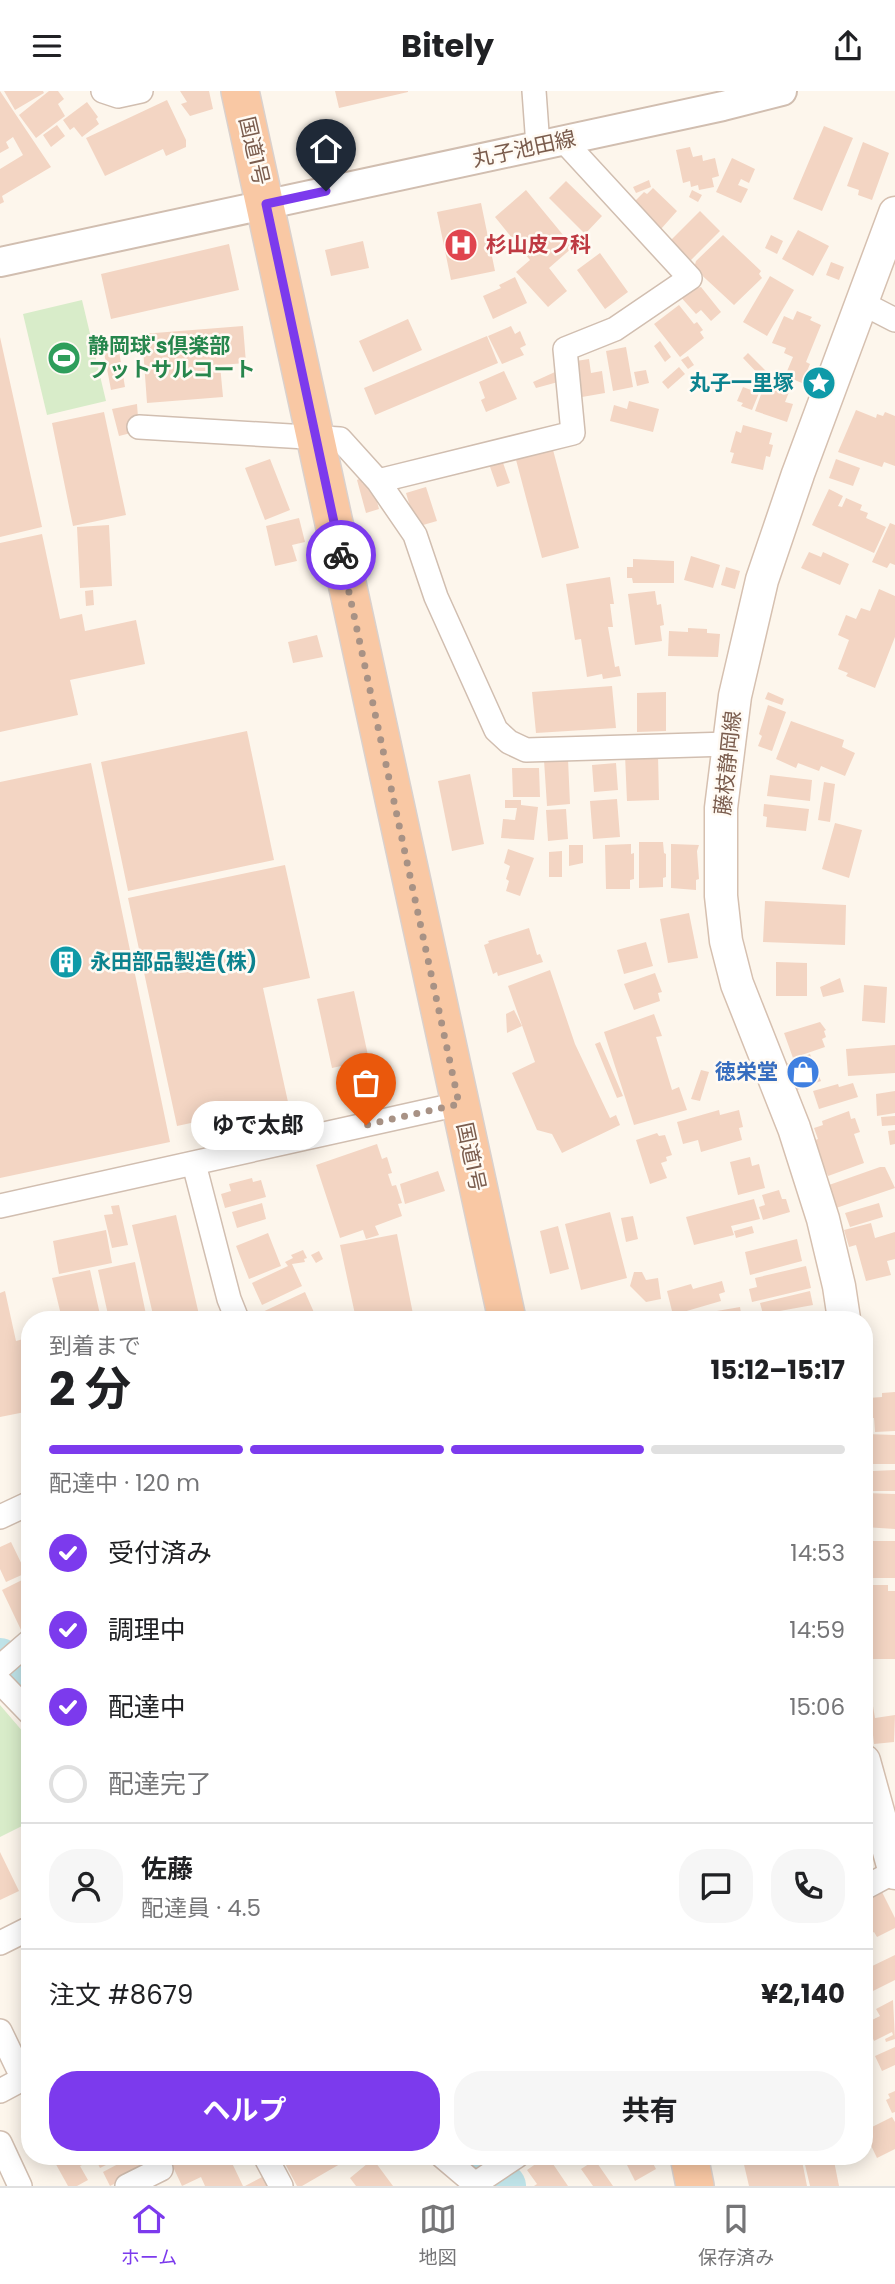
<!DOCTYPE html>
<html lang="ja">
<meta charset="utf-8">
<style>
:root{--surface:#fff;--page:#f6f6f6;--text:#202124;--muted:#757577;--line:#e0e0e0;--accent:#7c3aed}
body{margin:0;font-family:Poppins,"Noto Sans JP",sans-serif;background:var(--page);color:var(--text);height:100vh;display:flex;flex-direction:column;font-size:26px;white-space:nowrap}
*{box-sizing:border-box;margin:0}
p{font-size:23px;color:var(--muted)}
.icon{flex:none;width:38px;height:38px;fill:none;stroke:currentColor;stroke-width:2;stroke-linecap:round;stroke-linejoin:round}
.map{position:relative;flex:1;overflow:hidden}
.details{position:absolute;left:21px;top:1220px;width:852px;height:854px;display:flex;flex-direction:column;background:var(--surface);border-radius:28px;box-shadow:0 4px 18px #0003}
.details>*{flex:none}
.pin{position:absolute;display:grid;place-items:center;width:60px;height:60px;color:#fff;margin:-72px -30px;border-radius:50% 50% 50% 0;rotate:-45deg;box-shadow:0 0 7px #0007}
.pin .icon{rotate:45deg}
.courier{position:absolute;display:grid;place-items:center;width:70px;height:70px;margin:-35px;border:5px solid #7c3aed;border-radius:50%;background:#fff;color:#222;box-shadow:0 2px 9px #0007}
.bubble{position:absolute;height:49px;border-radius:24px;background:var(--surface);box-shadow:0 4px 18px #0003;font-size:23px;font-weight:700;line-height:49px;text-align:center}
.summary em{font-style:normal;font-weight:700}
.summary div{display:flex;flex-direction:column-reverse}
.summary{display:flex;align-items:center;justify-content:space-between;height:119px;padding:0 28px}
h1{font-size:46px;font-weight:700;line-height:52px}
.bar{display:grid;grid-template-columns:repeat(4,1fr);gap:10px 7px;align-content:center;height:84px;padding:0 28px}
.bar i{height:9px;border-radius:5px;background:var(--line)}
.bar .on{background:var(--accent)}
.bar p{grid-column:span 4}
.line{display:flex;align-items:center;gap:18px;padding:0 28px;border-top:2px solid var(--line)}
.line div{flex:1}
.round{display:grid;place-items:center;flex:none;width:74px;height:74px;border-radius:28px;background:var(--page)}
ol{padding:0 28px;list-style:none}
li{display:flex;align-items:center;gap:21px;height:77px}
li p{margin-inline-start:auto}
li .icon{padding:7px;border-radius:50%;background:var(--accent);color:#fff;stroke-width:4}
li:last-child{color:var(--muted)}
li i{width:38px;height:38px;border:4px solid var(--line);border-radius:50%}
.primary-button{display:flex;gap:14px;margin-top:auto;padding:14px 28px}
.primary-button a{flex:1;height:80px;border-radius:28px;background:var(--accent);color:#fff;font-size:28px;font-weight:700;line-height:80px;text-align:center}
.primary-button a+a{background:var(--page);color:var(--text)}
header{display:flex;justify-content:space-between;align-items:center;height:91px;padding:0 28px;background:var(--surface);font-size:32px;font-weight:700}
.tabs{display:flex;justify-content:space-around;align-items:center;height:98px;border-top:2px solid var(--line);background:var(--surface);font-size:19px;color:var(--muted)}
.tabs a{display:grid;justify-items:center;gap:4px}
.tabs .on{color:var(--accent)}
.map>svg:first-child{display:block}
.green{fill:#d8ecc9}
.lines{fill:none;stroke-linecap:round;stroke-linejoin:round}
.river{stroke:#bfe3e8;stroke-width:44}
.building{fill:#f3d5c3}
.minor-casing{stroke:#d1beb0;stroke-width:26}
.tertiary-casing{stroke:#d1beb0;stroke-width:32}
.secondary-casing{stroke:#d6c0b0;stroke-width:35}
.trunk-casing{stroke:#dad1cd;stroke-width:40}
.minor{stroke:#fff;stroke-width:23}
.tertiary{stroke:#fff;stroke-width:28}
.secondary{stroke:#fff;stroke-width:32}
.trunk{stroke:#f9c8a4;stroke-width:37}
.done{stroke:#a89285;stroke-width:7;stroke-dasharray:0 12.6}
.route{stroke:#7c3aed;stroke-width:9}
.labels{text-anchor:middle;stroke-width:5;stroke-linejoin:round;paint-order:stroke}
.street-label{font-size:21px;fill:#7a5c4d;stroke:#fffaf3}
.health-label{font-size:21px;font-weight:bold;fill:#be3a42;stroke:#fffaf3;text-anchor:start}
.leisure-label{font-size:21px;font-weight:bold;fill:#27864d;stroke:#fffaf3;text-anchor:start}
.culture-label{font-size:21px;font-weight:bold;fill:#0d838f;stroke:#fffaf3;text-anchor:end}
.shop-label{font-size:21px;font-weight:bold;fill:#366cbe;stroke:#fffaf3;text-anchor:end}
</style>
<header><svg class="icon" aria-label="menu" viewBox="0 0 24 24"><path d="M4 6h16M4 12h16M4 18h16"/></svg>Bitely<svg class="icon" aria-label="share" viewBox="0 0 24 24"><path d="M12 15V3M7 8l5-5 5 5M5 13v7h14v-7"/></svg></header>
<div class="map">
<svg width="895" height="2095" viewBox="0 0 895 2095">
<rect width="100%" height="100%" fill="#fdf6ec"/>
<path class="green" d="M82,209L106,310L47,324L23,223Z
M0,1614L30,1649V1731L0,1746Z"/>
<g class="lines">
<path class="river" d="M0,1569L30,1600
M468,2065L504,2095"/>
</g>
<path class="building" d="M0,0L51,76L2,105L4,111L0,113V78L23,64L13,46L6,51L9,57L0,62Z
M4,0H43L44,2L15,19Z
M49,0H58L64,8L58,13L65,25L36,47L19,24Z
M180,0H209L213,18L190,25L181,13L187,11Z
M335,0H408V1L339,17Z
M167,9L186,49V56L166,65L163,58L105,85L86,47Z
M87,11L98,26L96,28L99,33L82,46L74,36L70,39L63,29Z
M57,34L65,45L51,56L43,44Z
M824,35L853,47L822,120L793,108Z
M863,51L889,62L872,109L858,104L859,99L847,95Z
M690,56L693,66L702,64L703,70L715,67L719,85L712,87L714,96L699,99L698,94L691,96L690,90L683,92L676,59Z
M732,67L755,78L749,92L741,88L738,94L748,98L741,112L716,101Z
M649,89L651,96L636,102L633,96Z
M566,90L602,125L585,143L549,107Z
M653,97L677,120L661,138L634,111L644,101L647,103Z
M526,99L573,156L549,177L567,200L548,216L516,181L530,169L495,126Z
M692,99L702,104L698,111L689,106Z
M481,112L495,180L451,189L437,121Z
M700,120L720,140L691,169L671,149Z
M798,139L829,155L813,185L782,168Z
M723,144L761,180L759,183L762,187L734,214L694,177L696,170Z
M771,144L783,150L777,163L765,157Z
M363,150L369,177L331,185L325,159Z
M229,153L239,199L111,228L101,183Z
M600,162L628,201L605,218L577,179Z
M831,171L844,176L839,189L826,184Z
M770,185L794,199L767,245L743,231Z
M515,186L527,212L493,228L483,205L501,197L499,194Z
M701,196L721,221L711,230L701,219L696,223L678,203Z
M679,214L694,233L697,231L703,239L700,241L704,247L680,266L654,233Z
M797,220L812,226L810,229L821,234L806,271L810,273L802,292L785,285L793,266L784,262L786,257L772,252L784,225L793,229Z
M408,228L422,259L373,281L359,250Z
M243,235L246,272L220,274L223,306L147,312L142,243Z
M511,235L515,243L520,240L526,254L520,257L524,264L502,273L488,245Z
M487,245L498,272L375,324L364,297Z
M0,246L42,436L0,446Z
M660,250L671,266L665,271L654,255Z
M118,254L125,296L111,299L103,256Z
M626,256L633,296L613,300L606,260Z
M748,262L768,282L763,288L743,267Z
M688,265L694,274L688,278L681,269Z
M589,268L591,282L602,280L605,302L582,306L576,270Z
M679,276L685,283L668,298L662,291Z
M646,279L649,292L637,295L634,281Z
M504,280L517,308L486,321L481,309L485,307L479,291Z
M555,281L558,291L536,297L533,291Z
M768,284L779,288L776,296L789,301L785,311L793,313L787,331L755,320Z
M743,296L759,302L752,319L741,315L743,312L737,310Z
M629,310L659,318L653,341L610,330L614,314L627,318Z
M137,313L139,340L119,345L112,318Z
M856,319L876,327L877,323L883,325L885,321L895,325V375L884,371L882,376L838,361Z
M104,321L126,424L73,435L52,332Z
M743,334L772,342L769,353L773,354L770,366L766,365L763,379L731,372L734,362L730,361L736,340L741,342Z
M552,355L579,457L542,467L515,365Z
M501,366L510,392L497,396L488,370Z
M270,368L290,419L265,429L245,377Z
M836,368L860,377L853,395L829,387Z
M361,387L363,393L366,391L369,397H371L373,404L375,403L379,418L366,422L357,389Z
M426,396L437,430L416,436L406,402Z
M829,398L843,405L838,415L842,416L846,407L862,414L860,419L868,422L866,427L886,436L874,462L812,434Z
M299,427L305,451L292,454L297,470L275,475L266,435Z
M890,432L895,434V474L890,472L887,477L872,471Z
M109,434L112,495L80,497L77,436Z
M42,443L60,528L82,523L85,540L136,529L145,573L70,589L78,624L0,641V452Z
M809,461L821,466L823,461L849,473L840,494L801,477Z
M691,465L720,474L713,497L684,489Z
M633,468L674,470V492H633L632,487H627V476H633Z
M726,476L740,480L735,498L721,494Z
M610,486L614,513H610L613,536H608L615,576L619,575L621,585L603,588L602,583L587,586L581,548L575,549L566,493Z
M879,498L895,505V546L875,597L846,585L848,582L838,578L849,549L838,544L846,524L856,528L861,517L870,520Z
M93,499L94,514L86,515L85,500Z
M655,500L657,514L661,513L664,534L660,535L662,550L635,554L628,503Z
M688,537L707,538V542L720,543L718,566L668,565L669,540L688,541Z
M317,544L323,566L293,572L288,551Z
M612,595L616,637L536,642L532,601Z
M666,601V640L637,641V602Z
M768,601L784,608L782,614L765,608Z
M768,614L786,621L772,660L758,655L762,645L759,643Z
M791,630L844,649L842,656L855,662L845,685L821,675L819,680L798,672L796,677L776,668Z
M247,640L274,769L128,800L101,671Z
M658,663L659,709L627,710L625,664Z
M568,668L570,713L547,715L544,669Z
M91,672L170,1051L0,1087V691Z
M616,672L618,699L594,701L592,674Z
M512,677H539L540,706H513Z
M470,683L484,753L452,760L438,690Z
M770,684L812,689L810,710L767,705Z
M824,691L835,693L830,731L818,729Z
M617,708L620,746L593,748L590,710Z
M505,709H521V714L538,716L534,749L501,747L503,728L515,729L517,717H505Z
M764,713L809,718L806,740L766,736L767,726L763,725Z
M566,718L568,748L548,750L546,719Z
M835,732L862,739L849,787L822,778Z
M639,751H663L664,762L666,763V786L663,787V796L639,797Z
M631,753V763L634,762V788L630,789V798H606L605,754Z
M671,753L699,754L697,760L699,788L696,789V799L671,797Z
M569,754H583V772L569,775Z
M508,758L534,767L520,805L506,800L509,790L506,788L510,775L504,772Z
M562,760V786H549V761Z
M285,774L310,887L263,897L288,1011L177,1035L128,807Z
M765,810L846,814L845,854L763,851Z
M689,822L698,867L668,872L660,828Z
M529,837L537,864L540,863L543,871L498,885L497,881L493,883L484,854L489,852L488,850Z
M646,851L653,875L624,883L617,859Z
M776,871L807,872V905H776Z
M550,879L575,953L610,1027L616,1024L620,1034L562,1062L552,1043L537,1039L512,982L535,971L508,895Z
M655,882L662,901L658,902L660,910L634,919L624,893Z
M840,887L844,901L823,906L820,896Z
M864,894L887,896L885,932L862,930Z
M354,900L369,969L332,977L317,908Z
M514,919L522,935L507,942L506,923Z
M654,923L662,945L656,946L672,999L679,996L687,1019L634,1034L604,941Z
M820,931L826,939L824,940L826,946L822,948L825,956L793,967L784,942Z
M600,951L623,1005L617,1007L595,953Z
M895,954V982L848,985L846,958Z
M810,963L821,990L797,999L786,973Z
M701,979L709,981L700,1010L691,1008Z
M853,992L858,1006L819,1018L813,1000L838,993L839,996Z
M895,1000V1022L877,1025L876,1003Z
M719,1019L720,1024L739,1019L743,1036L739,1037L742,1049L701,1061L698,1049L683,1053L677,1031Z
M849,1020L851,1028L855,1027L860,1041L854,1043L864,1072L828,1085L813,1050L818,1048L814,1037L823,1034L822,1030Z
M895,1025V1034L882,1035L881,1026Z
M895,1039V1053L890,1054L888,1040Z
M657,1042L659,1045L665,1044L672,1064L666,1066L667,1070L661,1072L667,1087L650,1093L636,1049Z
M377,1053L382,1068L387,1066L392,1082L388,1083L392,1095L396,1094L402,1112L398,1113L402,1125L375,1135L379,1144L366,1148L363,1139L340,1147L316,1074Z
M750,1066L752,1075L759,1073L765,1097L738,1104L730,1071Z
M880,1076H885L895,1097L836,1117L829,1094Z
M438,1080L445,1100L405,1113L400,1093Z
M252,1087L253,1091L261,1089L266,1106L225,1117L221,1103L231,1100L229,1093Z
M779,1099L782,1108H786L790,1121L763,1129L759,1116L765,1114L762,1104Z
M754,1108L760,1128L731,1135L734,1144L694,1154L686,1126Z
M262,1112L266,1128L237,1137L232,1121Z
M879,1112L883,1126L850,1136L845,1122Z
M119,1114L128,1154L112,1157L104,1124L113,1123L111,1115Z
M610,1121L627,1187L581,1199L565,1133Z
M176,1124L200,1228H154L132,1134Z
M633,1125L638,1148L626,1151L621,1127Z
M871,1132L875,1147L895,1141V1168L887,1170L891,1184L866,1190L856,1154L849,1156L844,1139Z
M558,1135L569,1178L550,1183L540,1140Z
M752,1135L754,1142L736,1147L734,1140Z
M106,1139L112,1172L59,1183L53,1150Z
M268,1142L281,1175L249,1188L236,1155Z
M397,1143L414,1228H356L340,1154Z
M797,1148L802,1170L750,1184L745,1161Z
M303,1159L307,1167L304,1168L305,1171L292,1173L302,1195L262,1214L252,1192L288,1175L285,1171L293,1167L291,1164Z
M319,1160L323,1168L316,1172L311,1164Z
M135,1171L147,1228H109L98,1179Z
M806,1175L811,1197L752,1211L749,1198L757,1196L755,1187Z
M90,1179L101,1228H62L52,1187Z
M634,1181H642L646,1189L658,1187L661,1208L646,1211L630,1195Z
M722,1190L725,1201L719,1203L721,1210L673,1224L667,1200L691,1193L693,1198Z
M5,1200L16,1250L30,1246V1320L0,1326V1202Z
M810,1200L813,1214L763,1223L760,1212Z
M305,1201L316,1226L310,1228H266L265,1227L258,1228L256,1224Z
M740,1216L742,1228H682V1226Z
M895,1301V1340L875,1341L874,1327H869L868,1307L882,1306V1302Z
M866,1343L895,1344V1373H867Z
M895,1379V1400H873V1380Z
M864,1402L895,1403V1438L864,1436Z
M30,1429V1454L21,1433Z
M869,1450H895V1487H864V1455H869Z
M11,1451L26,1482L6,1491L0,1478V1456Z
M26,1487L30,1495V1538L22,1541L2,1499Z
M864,1494H888V1500H895V1568H864Z
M872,1609L875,1627L895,1624L894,1651L874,1653L873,1644H869L865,1610Z
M0,1761L19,1800L0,1809Z
M864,1764L874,1783L864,1788Z
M881,1799L895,1827V1837L877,1846L874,1841L864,1846V1807Z
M895,1864V1889L869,1902L864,1893V1879Z
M893,1909L895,1948L886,1951L885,1948L893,1944L892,1941L874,1950L866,1932L880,1925L876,1918Z
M895,1956V1974L882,1980L875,1965Z
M895,2000V2021L892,2022L886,2009L890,2007L888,2003Z
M892,2026L895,2031V2058L877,2067L864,2040Z
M59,2065H79L84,2073L80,2075L88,2089L77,2095H68L53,2068Z
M94,2065H124L100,2077Z
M133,2065H144L145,2068L138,2071L142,2079L110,2095L103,2081Z
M168,2065H241L231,2070L243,2095H205L201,2086L182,2095Z
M281,2065H334L340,2073L302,2095H297Z
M547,2065L553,2073L568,2095H534L537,2093L527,2079Z
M644,2065H649L656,2078L635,2090L627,2074Z
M742,2065H801L807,2095H749Z
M803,2065H833L839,2095H810Z
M373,2068L393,2095H356L350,2087Z
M595,2069L613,2095H593L581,2078Z
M264,2085L269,2095H245Z"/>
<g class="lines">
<defs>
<path id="minor" d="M103,0L118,5L141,0
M534,0L538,55
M862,212L895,229
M139,336L340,348L378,390L415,444L436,506L496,639L509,651L526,659L729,653
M378,390L573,342L565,258L615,238L690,187L563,49
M194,1073L229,1208L237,1228
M0,1115L459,1013
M0,1426L30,1412
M0,1576L30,1550
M0,1591L30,1622
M864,1797L894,1781
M0,1852L30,1837
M0,1940L23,1988
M0,2000L30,1984
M0,2052L20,2095
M265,2065L281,2095
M442,2065L475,2093
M127,2095L161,2078L154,2065
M472,2095L517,2065"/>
<path id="tertiary" d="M0,171L723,15L782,0"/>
<path id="secondary" d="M844,1228L839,1195L823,1128L794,1037L737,893L726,850L721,805V717L735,605L762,489L798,383L895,122
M864,1670L895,1782"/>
<path id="trunk" d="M240,0L507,1228
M689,2065L695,2095"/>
</defs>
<use href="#minor" class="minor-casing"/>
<use href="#tertiary" class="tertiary-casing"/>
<use href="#secondary" class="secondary-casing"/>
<use href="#trunk" class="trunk-casing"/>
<use href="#minor" class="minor"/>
<use href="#tertiary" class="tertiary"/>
<use href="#secondary" class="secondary"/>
<use href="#trunk" class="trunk"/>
</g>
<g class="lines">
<path class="done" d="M341,464L459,1013L366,1034"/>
<path class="route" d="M326,100L266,113L341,464"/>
</g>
<defs>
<symbol id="hospital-disc" viewBox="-11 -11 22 22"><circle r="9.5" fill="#e0444e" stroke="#fffaf3"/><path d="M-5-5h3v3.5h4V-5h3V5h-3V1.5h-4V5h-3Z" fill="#fff"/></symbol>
<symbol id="stadium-disc" viewBox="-11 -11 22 22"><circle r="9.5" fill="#2e9e5b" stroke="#fffaf3"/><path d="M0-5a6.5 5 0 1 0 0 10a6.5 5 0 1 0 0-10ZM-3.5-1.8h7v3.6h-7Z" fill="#fff"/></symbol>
<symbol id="sight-disc" viewBox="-11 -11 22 22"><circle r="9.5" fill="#0f9aa8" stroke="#fffaf3"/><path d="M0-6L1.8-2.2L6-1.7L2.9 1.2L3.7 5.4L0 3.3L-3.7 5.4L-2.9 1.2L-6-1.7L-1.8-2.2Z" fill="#fff"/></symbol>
<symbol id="building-disc" viewBox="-11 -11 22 22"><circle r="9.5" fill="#0f9aa8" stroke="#fffaf3"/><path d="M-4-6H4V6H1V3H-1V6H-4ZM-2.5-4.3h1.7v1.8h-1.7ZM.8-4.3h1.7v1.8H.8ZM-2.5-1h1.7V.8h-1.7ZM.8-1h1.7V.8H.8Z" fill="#fff"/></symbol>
<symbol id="shop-disc" viewBox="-11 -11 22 22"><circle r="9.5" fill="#3f7fe0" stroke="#fffaf3"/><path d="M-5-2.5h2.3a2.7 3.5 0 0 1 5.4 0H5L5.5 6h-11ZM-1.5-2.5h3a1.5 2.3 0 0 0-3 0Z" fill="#fff"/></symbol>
</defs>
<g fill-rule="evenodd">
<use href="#hospital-disc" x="442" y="135" width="38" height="38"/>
<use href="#stadium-disc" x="45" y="248" width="38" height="38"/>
<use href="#sight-disc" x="800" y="273" width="38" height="38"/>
<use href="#building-disc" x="47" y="852" width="38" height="38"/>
<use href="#shop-disc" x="784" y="962" width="38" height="38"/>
</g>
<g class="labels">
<g class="street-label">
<text transform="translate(524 58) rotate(-12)" y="7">丸子池田線</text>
<text transform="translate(254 60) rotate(77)" y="7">国道1号</text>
<text transform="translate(728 672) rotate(-84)" y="7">藤枝静岡線</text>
<text transform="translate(471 1066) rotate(78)" y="7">国道1号</text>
</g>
<g class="health-label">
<text x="486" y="161">杉山皮フ科</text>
</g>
<g class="leisure-label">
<text x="88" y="262">静岡球's倶楽部<tspan x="88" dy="24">フットサルコート</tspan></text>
</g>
<g class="culture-label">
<text x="794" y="299">丸子一里塚</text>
<text x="90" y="878" text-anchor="start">永田部品製造(株)</text>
</g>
<g class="shop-label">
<text x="778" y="988">徳栄堂</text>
</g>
</g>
</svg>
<div class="pin" style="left:366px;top:1034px;background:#ea580c"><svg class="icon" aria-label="bag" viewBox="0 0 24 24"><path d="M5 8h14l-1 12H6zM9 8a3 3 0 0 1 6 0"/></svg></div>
<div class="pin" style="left:326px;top:100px;background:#1f2937"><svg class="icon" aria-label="home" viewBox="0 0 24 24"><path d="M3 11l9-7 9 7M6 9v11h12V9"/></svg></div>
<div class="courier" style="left:341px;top:464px"><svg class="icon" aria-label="bike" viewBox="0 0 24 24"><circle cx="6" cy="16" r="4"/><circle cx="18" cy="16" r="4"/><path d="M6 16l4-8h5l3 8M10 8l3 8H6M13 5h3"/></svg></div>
<div class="bubble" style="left:191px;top:1010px;width:133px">ゆで太郎</div>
<section class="details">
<div class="summary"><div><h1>2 分</h1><p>到着まで</p></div><em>15:12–15:17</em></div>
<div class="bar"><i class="on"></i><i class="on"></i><i class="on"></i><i></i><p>配達中 · 120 m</p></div>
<ol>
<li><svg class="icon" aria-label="check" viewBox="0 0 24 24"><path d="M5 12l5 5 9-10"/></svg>受付済み<p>14:53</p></li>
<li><svg class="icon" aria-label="check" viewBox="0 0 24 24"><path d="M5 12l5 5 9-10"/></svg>調理中<p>14:59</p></li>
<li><svg class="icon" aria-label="check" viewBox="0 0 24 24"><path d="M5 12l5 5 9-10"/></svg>配達中<p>15:06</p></li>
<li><i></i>配達完了</li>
</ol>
<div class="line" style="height:126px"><a class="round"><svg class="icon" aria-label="person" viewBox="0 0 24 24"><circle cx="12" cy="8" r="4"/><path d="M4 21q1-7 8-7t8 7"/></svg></a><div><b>佐藤</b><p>配達員 · 4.5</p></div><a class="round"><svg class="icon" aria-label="chat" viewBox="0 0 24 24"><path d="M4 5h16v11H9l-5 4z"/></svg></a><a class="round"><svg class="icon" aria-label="phone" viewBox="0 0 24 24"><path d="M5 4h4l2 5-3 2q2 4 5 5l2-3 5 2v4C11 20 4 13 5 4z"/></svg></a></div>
<div class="line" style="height:91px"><div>注文 #8679</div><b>¥2,140</b></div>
<div class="primary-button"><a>ヘルプ</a><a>共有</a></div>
</section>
</div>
<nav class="tabs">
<a class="on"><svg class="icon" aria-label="home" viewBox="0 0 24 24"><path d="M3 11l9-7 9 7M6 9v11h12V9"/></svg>ホーム</a>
<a><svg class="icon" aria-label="map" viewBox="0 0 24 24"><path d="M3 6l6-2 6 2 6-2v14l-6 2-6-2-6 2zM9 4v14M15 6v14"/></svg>地図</a>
<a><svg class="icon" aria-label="saved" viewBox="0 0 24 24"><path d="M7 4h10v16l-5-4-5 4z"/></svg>保存済み</a>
</nav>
